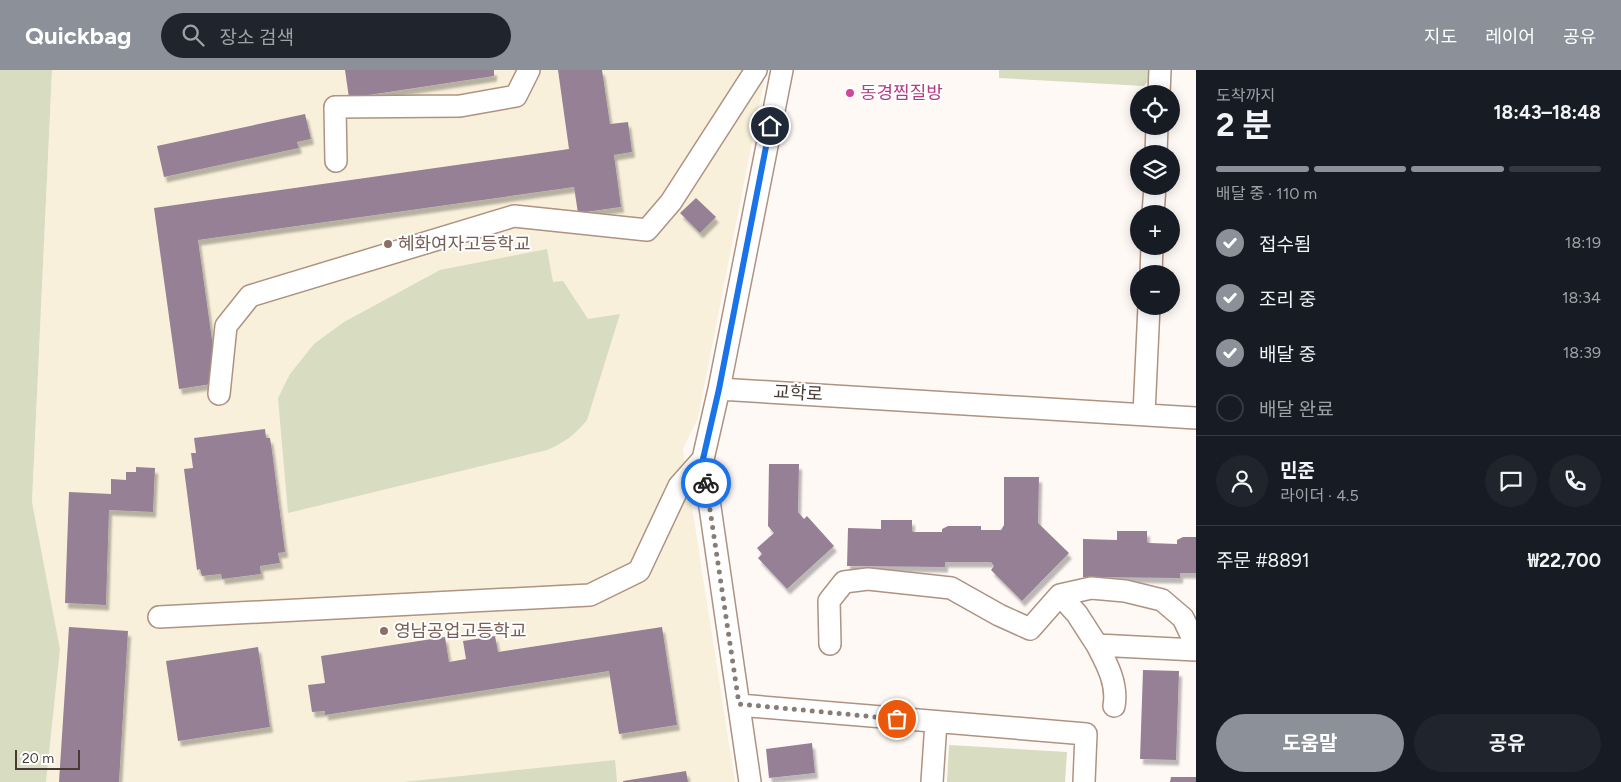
<!DOCTYPE html>
<html lang="ko">
<meta charset="utf-8">
<style>
:root{--surface:#171b24;--page:#20242c;--text:#f1f3f6;--muted:#9ea1a6;--line:#363941;--accent:#8c9099}
body{margin:0;font-family:Figtree,"Noto Sans KR",sans-serif;background:var(--page);color:var(--text);height:100vh;display:flex;flex-direction:column;font-size:19px;white-space:nowrap}
*{box-sizing:border-box;margin:0}
p{font-size:16px;color:var(--muted)}
.icon{flex:none;width:28px;height:28px;fill:none;stroke:currentColor;stroke-width:2;stroke-linecap:round;stroke-linejoin:round}
.map{position:relative;flex:1;overflow:hidden}
.drawer{display:flex;flex-direction:column;background:var(--surface);width:425px}
.drawer>*{flex:none}
.controls{position:absolute;left:1130px;top:15px;display:grid;gap:10px}
.controls a{display:grid;place-items:center;width:50px;height:50px;border-radius:50%;background:var(--surface);box-shadow:0 2px 12px #0003;font-size:25px}
.scale{position:absolute;left:15px;bottom:12px;width:65px;box-sizing:border-box;padding-left:5px;border:2px solid #463a33;border-top:0;font-size:14px;line-height:18px;white-space:nowrap;color:#463a33;-webkit-text-stroke:4px #fff;paint-order:stroke}
.pin{position:absolute;display:grid;place-items:center;width:42px;height:42px;color:#fff;margin:-21px;border:2px solid #fff;border-radius:50%;box-shadow:0 1px 5px #0007}
.courier{position:absolute;display:grid;place-items:center;width:50px;height:50px;margin:-25px;border:4px solid #1a73e8;border-radius:50%;background:#fff;color:#222;box-shadow:0 1px 6px #0007}
.headline em{font-style:normal;font-weight:700}
.headline div{display:flex;flex-direction:column-reverse}
.headline{display:flex;align-items:center;justify-content:space-between;height:85px;padding:0 20px}
h1{font-size:32px;font-weight:700;line-height:38px}
.bar{display:grid;grid-template-columns:repeat(4,1fr);gap:8px 5px;align-content:center;height:60px;padding:0 20px}
.bar i{height:6px;border-radius:4px;background:var(--line)}
.bar .current{background:var(--accent)}
.bar p{grid-column:span 4}
.line{display:flex;align-items:center;gap:12px;padding:0 20px;border-top:1px solid var(--line)}
.line div{flex:1}
.round{display:grid;place-items:center;flex:none;width:52px;height:52px;border-radius:26px;background:var(--page)}
ol{padding:0 20px;list-style:none}
li{display:flex;align-items:center;gap:15px;height:55px}
li p{margin-inline-start:auto}
li .icon{padding:5px;border-radius:50%;background:var(--accent);color:#fff;stroke-width:4}
li:last-child{color:var(--muted)}
li i{width:28px;height:28px;border:2px solid var(--line);border-radius:50%}
.button{display:flex;gap:10px;margin-top:auto;padding:10px 20px}
.button a{flex:1;height:58px;border-radius:30px;background:var(--accent);color:#fff;font-size:20px;font-weight:700;line-height:58px;text-align:center}
.button a+a{background:var(--page);color:var(--text)}
header{display:flex;align-items:center;gap:30px;box-sizing:border-box;height:70px;padding:0 25px;background:var(--accent);color:#fff}
header strong{font-size:24px}
nav{display:flex;gap:28px;margin-inline-start:auto;font-size:18px}
.search{width:350px;height:45px;background:var(--page);display:flex;align-items:center;gap:12px;box-sizing:border-box;padding:0 18px;border-radius:28px;color:var(--muted);font-size:19px}
main{display:flex;flex:1;min-height:0}
.map>svg:first-child{display:block}
.education{fill:#f8f0da}
.green{fill:#d8dcc1}
.building{fill:#968096;filter:url(#shadow)}
.lines{fill:none;stroke-linecap:round;stroke-linejoin:round}
.minor-casing{stroke:#ae9282;stroke-width:24}
.minor{stroke:#fff;stroke-width:21}
.done{stroke:#877d77;stroke-width:5;stroke-dasharray:0 9}
.route{stroke:#1a73e8;stroke-width:6}
.hotel-dot{fill:#d1479c;stroke:#fff;stroke-width:2}
.education-dot{fill:#8d6e63;stroke:#fff;stroke-width:2}
.labels{text-anchor:middle;stroke-width:4;stroke-linejoin:round;paint-order:stroke}
.hotel-label{font-size:18px;fill:#b23c85;stroke:#fff;text-anchor:start}
.education-label{font-size:18px;fill:#785e54;stroke:#fff;text-anchor:start}
.street-label{font-size:18px;fill:#463a33;stroke:#fff}
</style>
<header>
<strong>Quickbag</strong>
<div class="search"><svg class="icon" aria-label="search" viewBox="0 0 24 24"><circle cx="10" cy="10" r="6"/><path d="M15 15l6 6"/></svg>장소 검색</div>
<nav><a>지도</a><a>레이어</a><a>공유</a></nav>
</header>
<main>
<div class="map">
<svg width="1196" height="712" viewBox="0 0 1196 712">
<defs>
<filter id="shadow"><feDropShadow dx="3" dy="5.5" stdDeviation="1" flood-color="#0004"/></filter>
</defs>
<rect width="100%" height="100%" fill="#fff9f5"/>
<path class="education" d="M52,0H766L698,348L683,379L735,712H46L60,579L32,432Z"/>
<path class="green" d="M0,0H52L32,432L60,579L46,712H0Z
M999,0H1151V7L1144,16L999,8Z
M547,179L553,212L563,211L588,249L620,244L587,350C576,364 564,373 547,380L288,443L278,328L290,304L314,274L344,252L440,200Z
M949,675L1067,682L1065,712H947Z
M615,690L617,712H403Z"/>
<path class="building" d="M345,0H494V6L349,28Z
M558,0H602L610,54L628,52L632,82L614,85L621,137L578,143L574,117L198,170L218,313L179,319L154,138L569,79Z
M305,44L311,69L297,72L299,78L164,107L157,76Z
M696,128L716,147L700,163L680,143Z
M265,359L266,368H270L272,381L285,482L278,483L280,493L260,496L261,504L222,509L221,504L202,506L200,499L197,500L184,399L193,398L191,383H196L194,368Z
M769,394H799L798,442L804,449L807,446L834,476L787,519L758,488L762,484L757,478L774,463L768,456Z
M136,397L155,398L153,442L109,440L106,535L65,533L69,422L111,424V409L126,410V402H136Z
M1004,407H1039L1038,453L1069,483L1022,531L991,500L994,496L991,492H945V497L847,496L848,458L881,459V450H912V461L914,462H942V459L948,456H981V460H1001L1004,455Z
M1117,461H1147V472L1150,473L1177,474V470L1183,467H1196V503H1180V508L1083,507V469L1117,470Z
M69,557L128,561L119,712H59Z
M662,557L677,655L619,664L609,601L325,645V641L312,642L308,615L325,613L321,586L445,567L449,592L466,589L463,571L495,566L498,582Z
M258,577L270,657L178,671L166,591Z
M1143,600L1179,601L1176,690L1140,689Z
M812,673L815,703L769,708L766,679Z
M686,701L688,712H623V711Z
M1171,707H1196V712H1170Z"/>
<g class="lines">
<defs>
<path id="minor" d="M1159,24L1160,0
M1156,84L1157,56
M336,91L335,37L460,36L516,26L529,0
M1153,144L1155,116
M1151,204L1152,176
M719,319L1196,348
M219,324L226,256L250,226L514,146L647,160L671,132L756,0
M1144,344L1149,236
M1060,525L1091,518L1125,521L1162,530L1183,548L1196,575
M159,547L590,525L639,501L679,416L703,389
M830,574L829,531L844,512L868,509L951,518L999,545L1030,559L1060,525L1077,544L1097,575
M739,635L1086,664L1084,712
M1114,636C1118,614 1107,594 1097,575L1196,580
M750,712L703,389L719,319L782,0
M932,712L936,652"/>
</defs>
<use href="#minor" class="minor-casing"/>
<use href="#minor" class="minor"/>
</g>
<g class="lines">
<path class="done" d="M706,413L739,634L897,649"/>
<path class="route" d="M706,413L703,389L719,319L770,56"/>
</g>
<circle class="hotel-dot" cx="850" cy="23" r="5"/>
<g class="education-dot">
<circle cx="388" cy="174" r="5"/>
<circle cx="384" cy="561" r="5"/>
</g>
<g class="labels">
<g class="hotel-label">
<text x="860" y="29">동경찜질방</text>
</g>
<g class="education-label">
<text x="398" y="180">혜화여자고등학교</text>
<text x="394" y="567">영남공업고등학교</text>
</g>
<g class="street-label">
<text transform="translate(798 323) rotate(3)" y="6">교학로</text>
</g>
</g>
</svg>
<div class="controls">
<a><svg class="icon" aria-label="locate" viewBox="0 0 24 24"><circle cx="12" cy="12" r="6"/><path d="M12 2v4M12 18v4M2 12h4M18 12h4"/></svg></a>
<a><svg class="icon" aria-label="layers" viewBox="0 0 24 24"><path d="M12 4l9 5-9 5-9-5zM3 14l9 5 9-5"/></svg></a>
<a>+</a>
<a>−</a>
</div>
<div class="scale">20 m</div>
<div class="pin" style="left:897px;top:649px;background:#ea580c"><svg class="icon" aria-label="bag" viewBox="0 0 24 24"><path d="M5 8h14l-1 12H6zM9 8a3 3 0 0 1 6 0"/></svg></div>
<div class="pin" style="left:770px;top:56px;background:#1f2937"><svg class="icon" aria-label="home" viewBox="0 0 24 24"><path d="M3 11l9-7 9 7M6 9v11h12V9"/></svg></div>
<div class="courier" style="left:706px;top:413px"><svg class="icon" aria-label="bike" viewBox="0 0 24 24"><circle cx="6" cy="16" r="4"/><circle cx="18" cy="16" r="4"/><path d="M6 16l4-8h5l3 8M10 8l3 8H6M13 5h3"/></svg></div>
</div>
<section class="drawer">
<div class="headline"><div><h1>2 분</h1><p>도착까지</p></div><em>18:43–18:48</em></div>
<div class="bar"><i class="current"></i><i class="current"></i><i class="current"></i><i></i><p>배달 중 · 110 m</p></div>
<ol>
<li><svg class="icon" aria-label="check" viewBox="0 0 24 24"><path d="M5 12l5 5 9-10"/></svg>접수됨<p>18:19</p></li>
<li><svg class="icon" aria-label="check" viewBox="0 0 24 24"><path d="M5 12l5 5 9-10"/></svg>조리 중<p>18:34</p></li>
<li><svg class="icon" aria-label="check" viewBox="0 0 24 24"><path d="M5 12l5 5 9-10"/></svg>배달 중<p>18:39</p></li>
<li><i></i>배달 완료</li>
</ol>
<div class="line" style="height:90px"><a class="round"><svg class="icon" aria-label="person" viewBox="0 0 24 24"><circle cx="12" cy="8" r="4"/><path d="M4 21q1-7 8-7t8 7"/></svg></a><div><b>민준</b><p>라이더 · 4.5</p></div><a class="round"><svg class="icon" aria-label="chat" viewBox="0 0 24 24"><path d="M4 5h16v11H9l-5 4z"/></svg></a><a class="round"><svg class="icon" aria-label="phone" viewBox="0 0 24 24"><path d="M5 4h4l2 5-3 2q2 4 5 5l2-3 5 2v4C11 20 4 13 5 4z"/></svg></a></div>
<div class="line" style="height:65px"><div>주문 #8891</div><b>₩22,700</b></div>
<div class="button"><a>도움말</a><a>공유</a></div>
</section>
</main>
